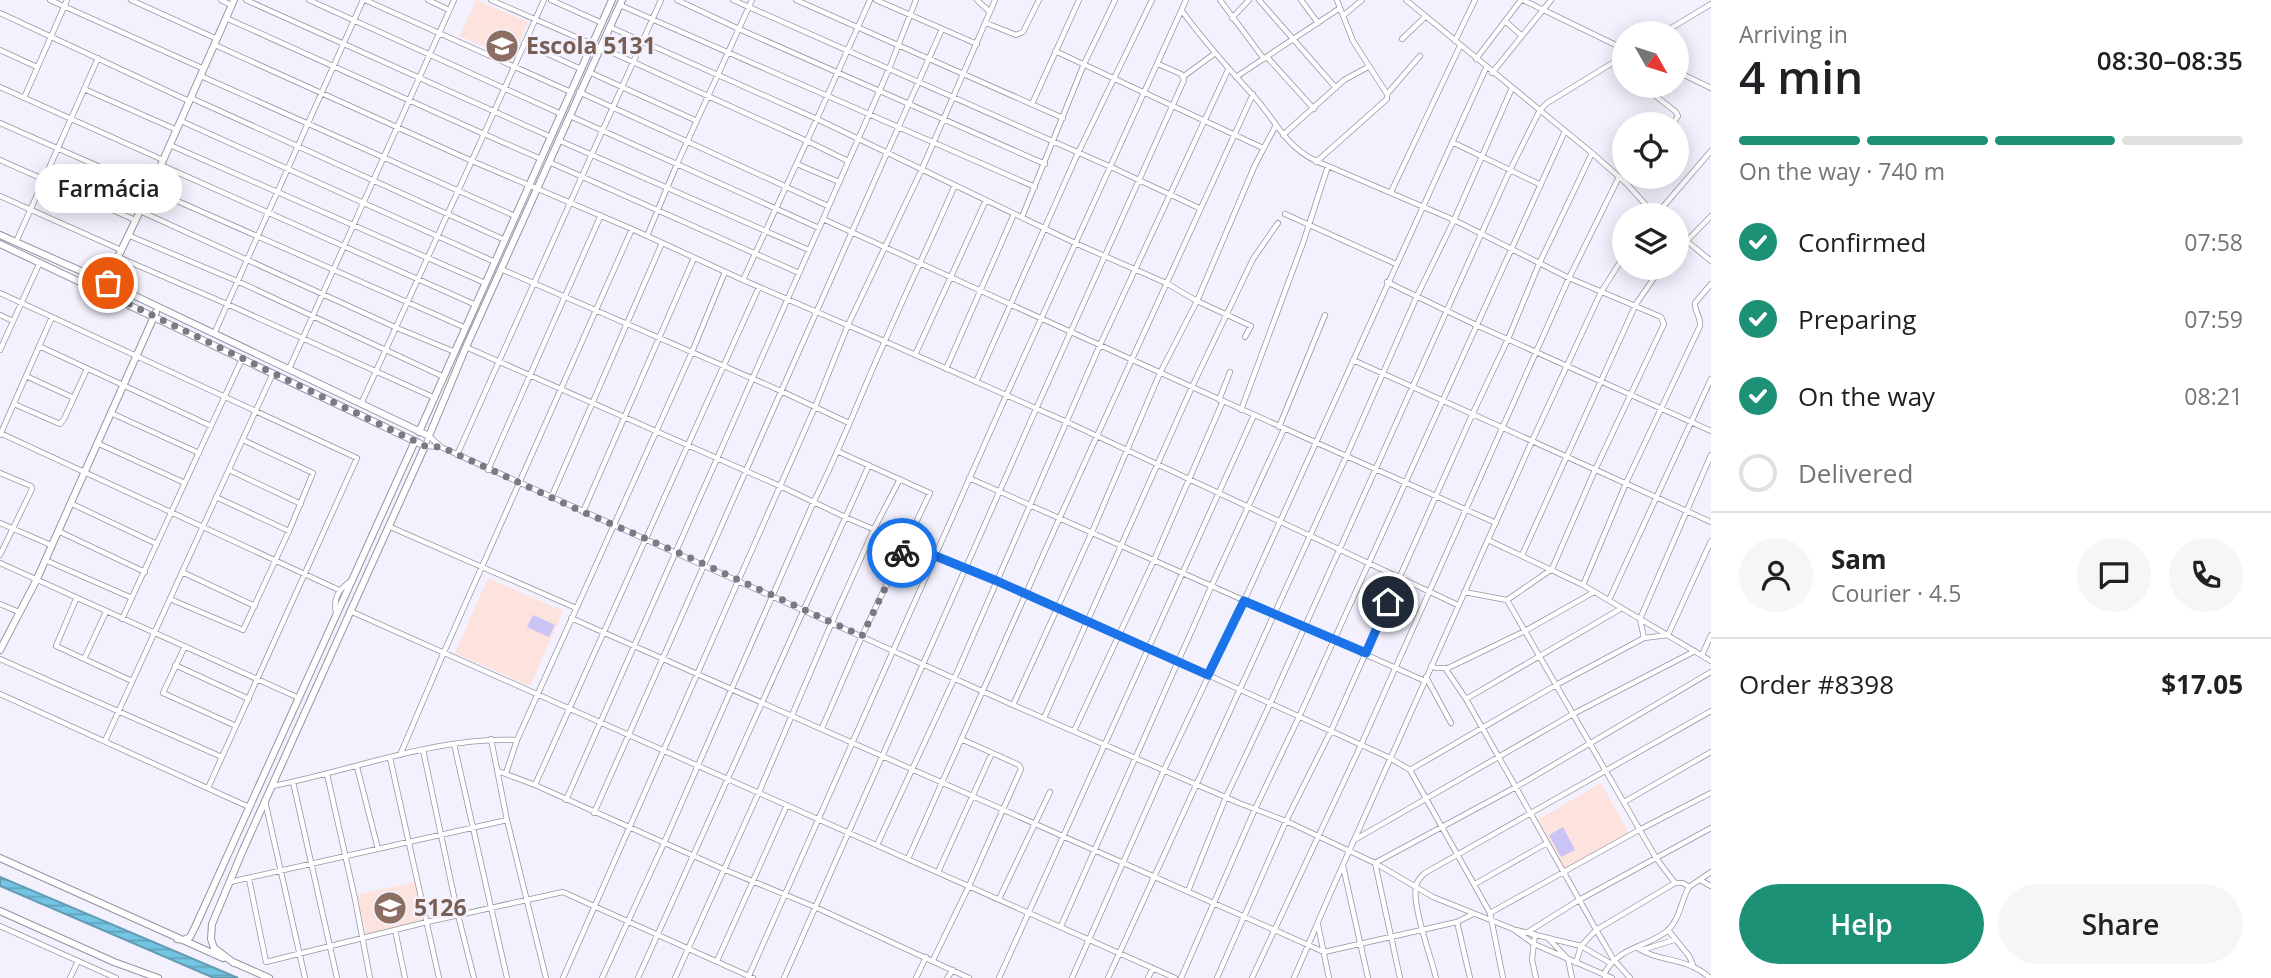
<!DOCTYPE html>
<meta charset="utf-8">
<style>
:root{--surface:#fff;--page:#f6f6f6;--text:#202124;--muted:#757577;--line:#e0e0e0;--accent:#1c9175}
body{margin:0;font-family:"Open Sans",sans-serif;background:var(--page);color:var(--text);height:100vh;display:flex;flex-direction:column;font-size:26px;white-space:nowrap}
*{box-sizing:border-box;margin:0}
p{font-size:23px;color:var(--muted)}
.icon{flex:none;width:38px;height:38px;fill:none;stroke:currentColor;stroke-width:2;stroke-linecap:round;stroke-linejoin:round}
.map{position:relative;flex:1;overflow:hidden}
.side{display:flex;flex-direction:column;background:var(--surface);width:560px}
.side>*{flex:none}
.needle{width:46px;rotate:129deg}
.controls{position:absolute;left:1612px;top:21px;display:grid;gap:14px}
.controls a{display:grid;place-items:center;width:77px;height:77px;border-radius:50%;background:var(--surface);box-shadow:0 4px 18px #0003;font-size:35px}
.pin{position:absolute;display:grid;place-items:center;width:60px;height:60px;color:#fff;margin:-30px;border:4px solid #fff;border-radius:50%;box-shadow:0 2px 7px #0007}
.courier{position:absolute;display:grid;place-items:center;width:70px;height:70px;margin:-35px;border:5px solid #1a73e8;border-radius:50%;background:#fff;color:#222;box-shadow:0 2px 9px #0007}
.bubble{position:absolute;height:49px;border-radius:24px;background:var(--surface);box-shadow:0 4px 18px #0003;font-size:23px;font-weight:600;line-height:49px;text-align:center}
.head em{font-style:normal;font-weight:600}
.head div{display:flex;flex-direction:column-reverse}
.head{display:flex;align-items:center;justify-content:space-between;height:119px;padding:0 28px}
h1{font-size:46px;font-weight:600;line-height:52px}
.bar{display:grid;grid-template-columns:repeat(4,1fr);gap:10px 7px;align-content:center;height:84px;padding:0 28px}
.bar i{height:9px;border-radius:5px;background:var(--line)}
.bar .active{background:var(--accent)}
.bar p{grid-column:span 4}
.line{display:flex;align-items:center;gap:18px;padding:0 28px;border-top:2px solid var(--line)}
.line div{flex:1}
.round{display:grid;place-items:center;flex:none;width:74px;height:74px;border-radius:37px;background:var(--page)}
ol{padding:0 28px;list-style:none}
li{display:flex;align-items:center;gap:21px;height:77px}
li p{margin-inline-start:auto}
li .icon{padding:7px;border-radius:50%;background:var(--accent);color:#fff;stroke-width:4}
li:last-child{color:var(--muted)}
li i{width:38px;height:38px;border:4px solid var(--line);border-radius:50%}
.button{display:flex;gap:14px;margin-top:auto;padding:14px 28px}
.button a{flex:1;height:80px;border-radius:42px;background:var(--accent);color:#fff;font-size:28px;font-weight:600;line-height:80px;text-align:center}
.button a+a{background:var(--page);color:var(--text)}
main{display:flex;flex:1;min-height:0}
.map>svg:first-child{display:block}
.education{fill:#fde2de}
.green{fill:#c9c3f6}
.water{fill:url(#water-rules);stroke:#639bb3;stroke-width:2}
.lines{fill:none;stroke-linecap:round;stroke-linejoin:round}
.street-casing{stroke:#9594a5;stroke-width:6}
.secondary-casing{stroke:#9594a5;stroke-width:8}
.street{stroke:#fff;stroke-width:4.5}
.secondary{stroke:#fff;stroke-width:6}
.done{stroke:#7b7a83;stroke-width:7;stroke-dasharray:0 12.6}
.route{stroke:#1a73e8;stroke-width:9}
.labels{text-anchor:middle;stroke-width:5;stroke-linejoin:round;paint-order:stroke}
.education-label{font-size:23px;font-weight:bold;fill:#785e54;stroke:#f2f1fd;text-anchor:start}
</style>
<main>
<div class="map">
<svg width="1711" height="978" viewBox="0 0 1711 978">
<defs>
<pattern id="water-rules" width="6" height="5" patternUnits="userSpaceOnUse" patternTransform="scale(1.75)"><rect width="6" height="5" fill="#74c5e3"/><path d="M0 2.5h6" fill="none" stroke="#60a1ba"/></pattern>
</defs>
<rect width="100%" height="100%" fill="#f2f1fd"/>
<path class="education" d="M476,0L528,22L512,59L460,36Z
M488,578L563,611L530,686L455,653Z
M1601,783L1629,833L1565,869L1537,820Z
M415,882L423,920L366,934L357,895Z"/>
<path class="green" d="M533,615L555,625L549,637L527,627Z
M1563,827L1575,850L1561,857L1549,835Z"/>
<path class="water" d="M0,877L238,978H214L0,886Z"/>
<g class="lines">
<defs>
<path id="street" d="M50,0L204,69
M131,0L217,39
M221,0L231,5
M246,0L551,137
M309,0L561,114
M365,0L571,92
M428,0L449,10
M491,0L592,44
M551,0L602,23
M677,0L739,29L1045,164
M733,0L1111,167L1199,208
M796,0L1063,118
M876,0L977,44
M916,0L889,69L823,219L1192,387L1496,523
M977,0L990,12
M1220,0L1264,59
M1259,0L1336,88
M1301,0L1318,23
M1337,0L1340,8
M1406,0L1592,153L1627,184L1655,215
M1523,0L1624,49
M620,5L1035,187
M1182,11C1204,41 1226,66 1251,93C1279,123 1285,151 1328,166
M0,13L189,101
M1344,15L1362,0
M226,18L484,134L361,404
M1232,18L1249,0
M1505,21L1522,36
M986,23L1016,35L1023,32L1039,0
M610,27L817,119L1075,243L1166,283L1197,301L1251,326L1245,337
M1663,33L1711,4
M1402,39L1425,17
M1455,41L1475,0
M524,43L581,69
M215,45L472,161L632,229L743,280L884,341L1067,422L1458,605
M600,47L807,141L870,0
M0,50L37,67
M1055,51L1263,148
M1267,57L1314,109
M1476,59L1521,0
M1614,62L1624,71
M1676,71L1711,88
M589,72L697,121
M1492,73L1551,0
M201,76L515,216
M1184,76L1214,54
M1236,77L1340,8L1353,41L1387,94V99L1316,162
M1643,86L1676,112L1678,116L1673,124
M0,87L163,160
M84,89L177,130
M579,92L828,206
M1387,94L1420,56
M24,98L67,0
M191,98L505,240
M1032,104L1079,0
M570,116L819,228
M181,121L495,262
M0,123L466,328
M1283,135L1344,80L1368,67
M558,140L809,250
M1452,142L1541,185
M170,145L485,283
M541,159L484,134L544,0
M0,160L135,220
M549,162L799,273
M797,164L839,182
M161,165L476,305
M1391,192L1460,46
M0,196L121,250
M140,211L397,328L455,352
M1285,214L1396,264
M1656,215L1711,151
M1022,217L1084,64L1115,0
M1676,232L1711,261
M130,236L237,281L444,377
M647,236L677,164L752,0
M16,242L98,58
M1676,252L1711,216
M118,257L227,304L435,398
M501,269L781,391L849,423
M743,280L807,141L848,161
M1387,282L1476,325L1711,431
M0,293L357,458L208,788
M0,315L13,321
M214,334L363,0
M39,346L211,426
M466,347L780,486L845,517L1118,634L1390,758L1410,770L1556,685L1644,638L1668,635L1711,541
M0,350L40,262
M915,355L986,200
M1353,360L1711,522
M289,369L454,0
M946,369L1014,214
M26,376L74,398
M976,382L1078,153L1152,0
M1219,400L1230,372
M14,404L60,424L64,419L87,369
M1241,410L1303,243L1328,166L1454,220L1569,278L1661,317L1664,324L1595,470L1552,569L1507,600
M111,413L199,453
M1279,427L1325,315
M0,433L339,590
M0,435L52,317
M97,443L185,483
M441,447L425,446L429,436L441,447L1013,705L1239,803L1286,821L1375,863L1433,897L1513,929L1534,944L1612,978
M457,455L661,0
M229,470L301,504
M488,470L601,215
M0,473L31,486L32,489L0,555
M969,478L1425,681
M216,497L289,531
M551,498L662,243
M70,503L157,544
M583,512L694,258
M0,523L51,545
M388,526L576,608
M58,531L145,572
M1488,540L1583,585L1711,661
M1522,555L1636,304L1661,268
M45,560L132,598
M0,563L299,698
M182,572L255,606
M1583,585L1626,483L1700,326C1701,316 1694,311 1695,303L1711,284
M1464,592L1507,600L1656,858L1675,883H1683L1689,887C1681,900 1680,920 1667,931C1646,948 1619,946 1604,974L1605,978
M76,599L56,646L132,681
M170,599L243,630L289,531L313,473L243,440
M1609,600L1711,379
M0,604L19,612
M350,611L1175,978
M336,613C333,597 339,589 352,580
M571,618L1324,952L1457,922
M122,619L242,359
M1644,638L1640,619L1711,455
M185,646L163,693L236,726
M1702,655L1711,635
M0,659L222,757
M84,659L106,612
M175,665L249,699
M1431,666L1436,668H1445L1466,699L1598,933L1614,960L1630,978
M1446,669L1525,631L1594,592
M1426,677L1451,723
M0,694L249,807
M1466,699L1622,608
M1013,705L1092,532L1160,373L1197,301L1255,165L1276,125
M1044,718L1192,387L1253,259L1278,223
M822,728L862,636L930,493L839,452
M1074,731L1154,560L1223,401
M491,739L507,820L546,978
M105,741L273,373
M454,744L507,978
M423,750L458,915L474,978
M400,755L444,652L632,229
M390,758L439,978
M357,767L378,849
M1410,770L1490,913
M498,771L535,785L723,869L815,907L969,978
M506,773L517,740L692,352L725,272
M327,774L355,899L370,978
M293,782L337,978
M535,785L759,287
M273,786C351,771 438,736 517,740
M566,800L823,219
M265,801L305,978
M1624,802L1711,752
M594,813L942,29
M1356,839L1573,714L1695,651
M877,845L955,677L1100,345L1228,70
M908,859L1060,517L1253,94
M1343,866L1368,978
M938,872L992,753
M249,879L266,962L427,922L563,892L753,978
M1700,880L1711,886
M230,882L507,820
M1475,884L1547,843
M1689,887L1711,872
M1188,891L1226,797L1270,704L1510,170L1540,110L1547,103L1624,56
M999,899L1050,792
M1318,925L1329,978
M0,926L116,978
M1061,926L1211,587L1284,429
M395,930L405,978
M1516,930L1581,946L1610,963
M1668,930L1689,956L1693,965
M1528,932L1579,900L1711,828
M1535,934L1532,960L1536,978
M1548,938L1568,959L1572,978
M1636,947C1659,963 1686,956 1710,978
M1642,950L1674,940
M933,960L969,886L1021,769L1019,765L961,739
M717,961L787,805
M1576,963L1581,946L1596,930L1675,883
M70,978L78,961
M563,978L815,407L848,325L922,169L995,0
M602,978L664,843L814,501C840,450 860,396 884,343C907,290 932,238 955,185
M638,978L869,465
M675,978L759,792L832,622L874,529L900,479
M748,978L1006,396L1186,0
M784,978L1036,409L1184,80L1181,74L1158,64
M916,978L926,957
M947,978L953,970
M999,978L1254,415
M1072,978L1164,770L1244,601L1486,68
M1108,978L1346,457L1417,296L1454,220L1512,88
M1148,978L1153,968
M1181,978L1255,809L1299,717L1565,131
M1217,978L1286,821L1331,731L1472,415L1508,339L1539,264L1592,153
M1252,978L1361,745L1569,278L1619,177
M1294,978L1330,894L1532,441L1601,292L1624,256
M1400,978L1375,863L1516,787L1711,672
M1436,978C1431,956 1412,907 1416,886C1417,880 1421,877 1425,873L1711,711
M1470,978L1457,922L1473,914
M1503,978L1490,913L1639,830L1711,793"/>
<path id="secondary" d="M0,235L108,283L429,436L466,347L622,0
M0,244L425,446L243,850L212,924L211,939L214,948L234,963
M107,287L118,257L140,211L148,189L161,165L234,0
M419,432L612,0
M0,650L36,581L156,312
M0,858L223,958
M0,911L114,962L158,978
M177,939L184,940L190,937L196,925L415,441
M233,962L269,978"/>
</defs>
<use href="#street" class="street-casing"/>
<use href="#secondary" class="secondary-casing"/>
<use href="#street" class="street"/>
<use href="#secondary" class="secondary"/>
</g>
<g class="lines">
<path class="done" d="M108,283L104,292L425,446L441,447L583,512L675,551L862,636L902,553"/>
<path class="route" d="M902,553L906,544L997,581L1208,675L1244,601L1366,653L1388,602"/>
</g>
<defs>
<symbol id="school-disc" viewBox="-11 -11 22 22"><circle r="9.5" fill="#8d6e63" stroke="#f2f1fd"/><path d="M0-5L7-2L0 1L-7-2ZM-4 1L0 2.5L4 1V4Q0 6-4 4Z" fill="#fff"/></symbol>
</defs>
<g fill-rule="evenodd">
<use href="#school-disc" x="483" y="27" width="38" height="38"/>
<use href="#school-disc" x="371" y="889" width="38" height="38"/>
</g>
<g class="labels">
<g class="education-label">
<text x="526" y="54">Escola 5131</text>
<text x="414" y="916">5126</text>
</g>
</g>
</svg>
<div class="controls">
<a><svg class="needle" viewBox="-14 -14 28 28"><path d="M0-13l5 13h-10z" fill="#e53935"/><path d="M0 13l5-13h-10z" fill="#757577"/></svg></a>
<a><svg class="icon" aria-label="locate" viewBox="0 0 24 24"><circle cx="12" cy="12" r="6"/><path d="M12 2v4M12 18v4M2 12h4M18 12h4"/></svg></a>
<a><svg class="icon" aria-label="layers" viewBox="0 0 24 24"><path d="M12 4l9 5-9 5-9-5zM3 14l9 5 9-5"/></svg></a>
</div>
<div class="pin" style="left:108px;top:283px;background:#ea580c"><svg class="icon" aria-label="bag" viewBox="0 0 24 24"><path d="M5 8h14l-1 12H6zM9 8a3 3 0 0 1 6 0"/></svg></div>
<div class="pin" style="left:1388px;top:602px;background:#1f2937"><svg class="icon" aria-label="home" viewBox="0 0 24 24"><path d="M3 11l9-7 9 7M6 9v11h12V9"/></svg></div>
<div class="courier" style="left:902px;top:553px"><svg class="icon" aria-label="bike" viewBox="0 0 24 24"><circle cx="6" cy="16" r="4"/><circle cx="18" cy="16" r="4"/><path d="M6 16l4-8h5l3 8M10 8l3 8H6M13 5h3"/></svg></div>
<div class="bubble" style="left:35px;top:164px;width:147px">Farmácia</div>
</div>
<section class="side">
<div class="head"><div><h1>4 min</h1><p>Arriving in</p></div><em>08:30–08:35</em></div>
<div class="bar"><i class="active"></i><i class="active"></i><i class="active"></i><i></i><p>On the way · 740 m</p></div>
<ol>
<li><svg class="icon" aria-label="check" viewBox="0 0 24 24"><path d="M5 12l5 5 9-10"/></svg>Confirmed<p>07:58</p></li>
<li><svg class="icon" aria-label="check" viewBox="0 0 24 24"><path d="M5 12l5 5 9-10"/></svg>Preparing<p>07:59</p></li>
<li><svg class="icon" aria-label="check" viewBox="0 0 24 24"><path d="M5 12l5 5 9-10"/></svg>On the way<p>08:21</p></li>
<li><i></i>Delivered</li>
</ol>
<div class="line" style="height:126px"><a class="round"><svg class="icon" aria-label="person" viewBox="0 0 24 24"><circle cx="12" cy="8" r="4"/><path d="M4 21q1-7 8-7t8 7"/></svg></a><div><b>Sam</b><p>Courier · 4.5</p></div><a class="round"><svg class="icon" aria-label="chat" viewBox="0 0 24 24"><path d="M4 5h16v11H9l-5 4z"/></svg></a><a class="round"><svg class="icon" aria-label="phone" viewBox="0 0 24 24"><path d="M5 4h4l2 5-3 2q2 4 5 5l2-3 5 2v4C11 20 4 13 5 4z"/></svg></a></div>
<div class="line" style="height:91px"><div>Order #8398</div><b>$17.05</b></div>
<div class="button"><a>Help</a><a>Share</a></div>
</section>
</main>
